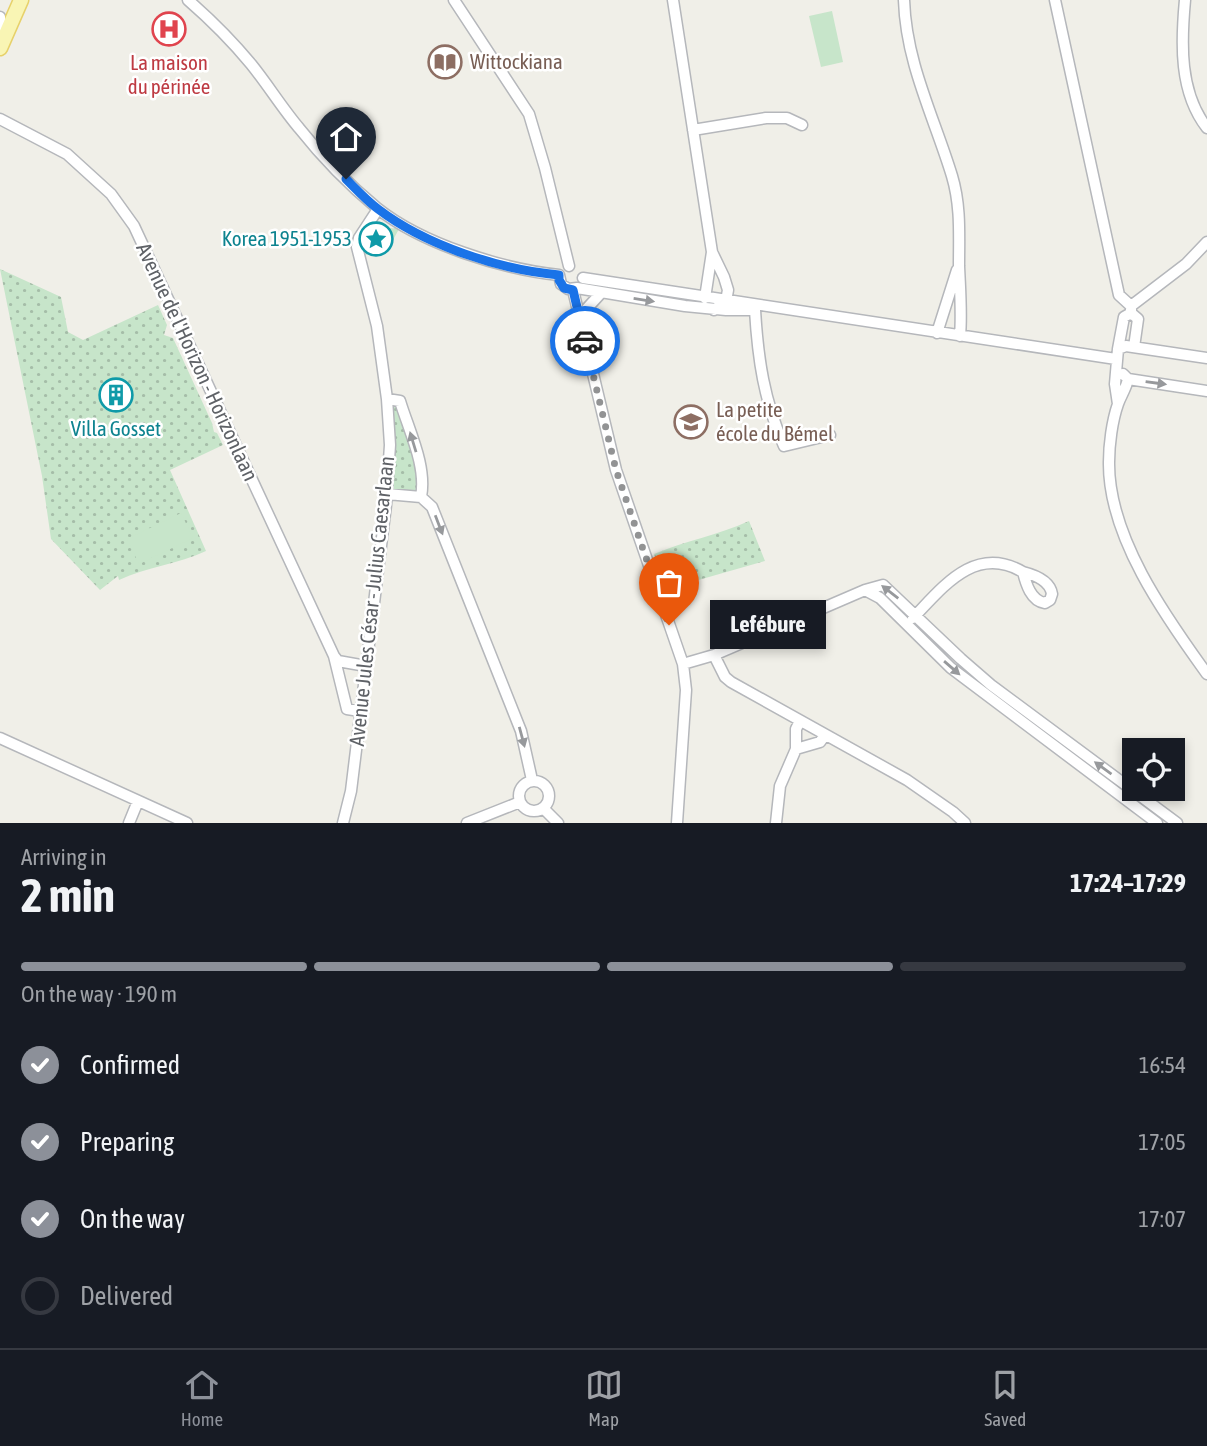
<!DOCTYPE html>
<meta charset="utf-8">
<style>
:root{--surface:#171b24;--page:#242831;--text:#f1f3f6;--muted:#9ea1a6;--line:#363941;--accent:#8c9099}
body{margin:0;font-family:"Asap Condensed",sans-serif;background:var(--page);color:var(--text);height:100vh;display:flex;flex-direction:column;font-size:26px;white-space:nowrap}
*{box-sizing:border-box;margin:0}
p{font-size:23px;color:var(--muted)}
.icon{flex:none;width:38px;height:38px;fill:none;stroke:currentColor;stroke-width:2;stroke-linecap:round;stroke-linejoin:round}
.map{position:relative;height:823px;overflow:hidden}
.side{display:flex;flex-direction:column;background:var(--surface);flex:1}
.side>*{flex:none}
.controls{position:absolute;left:1122px;top:738px;display:grid;gap:14px}
.controls a{display:grid;place-items:center;width:63px;height:63px;border-radius:0px;background:var(--surface);box-shadow:0 4px 10px #0003;font-size:35px}
.pin{position:absolute;display:grid;place-items:center;width:60px;height:60px;color:#fff;margin:-72px -30px;border-radius:50% 50% 50% 0;rotate:-45deg;box-shadow:0 0 7px #0007}
.pin .icon{rotate:45deg}
.courier{position:absolute;display:grid;place-items:center;width:70px;height:70px;margin:-35px;border:5px solid #1a73e8;border-radius:50%;background:#fff;color:#222;box-shadow:0 2px 9px #0007}
.bubble{position:absolute;height:49px;border-radius:0px;background:var(--surface);box-shadow:0 4px 10px #0003;font-size:23px;font-weight:700;line-height:49px;text-align:center}
.overview em{font-style:normal;font-weight:700}
.overview div{display:flex;flex-direction:column-reverse}
.overview{display:flex;align-items:center;justify-content:space-between;height:119px;padding:0 21px}
h1{font-size:46px;font-weight:700;line-height:52px}
.bar{display:grid;grid-template-columns:repeat(4,1fr);gap:10px 7px;align-content:center;height:84px;padding:0 21px}
.bar i{height:9px;border-radius:5px;background:var(--line)}
.bar .on{background:var(--accent)}
.bar p{grid-column:span 4}
ol{padding:0 21px;list-style:none}
li{display:flex;align-items:center;gap:21px;height:77px}
li p{margin-inline-start:auto}
li .icon{padding:7px;border-radius:50%;background:var(--accent);color:#fff;stroke-width:4}
li:last-child{color:var(--muted)}
li i{width:38px;height:38px;border:4px solid var(--line);border-radius:50%}
.tab-bar{display:flex;justify-content:space-around;align-items:center;height:98px;border-top:2px solid var(--line);background:var(--surface);font-size:19px;color:var(--muted)}
.tab-bar a{display:grid;justify-items:center;gap:4px}
.tab-bar .on{color:var(--accent)}
.map>svg:first-child{display:block}
.green{fill:url(#green-dots)}
.pitch{fill:#c7e5ca}
.lines{fill:none;stroke-linecap:round;stroke-linejoin:round}
.minor-casing{stroke:#b5b7bb;stroke-width:13}
.major-casing{stroke:#e7d16a;stroke-width:17}
.minor{stroke:#fff;stroke-width:10}
.major{stroke:#f9f5b4;stroke-width:14}
.oneway{fill:#97999c}
.done{stroke:#929394;stroke-width:7;stroke-dasharray:0 12.6}
.route{stroke:#1a73e8;stroke-width:9}
.labels{text-anchor:middle;stroke-width:5;stroke-linejoin:round;paint-order:stroke}
.education-label{font-size:21px;fill:#785e54;stroke:#fff;text-anchor:start}
.health-label{font-size:21px;fill:#be3a42;stroke:#fff}
.culture-label{font-size:21px;fill:#0d838f;stroke:#fff;text-anchor:end}
.street-label{font-size:21px;fill:#5f6267;stroke:#fff}
</style>
<div class="map">
<svg width="1207" height="823" viewBox="0 0 1207 823">
<defs>
<pattern id="green-dots" width="8" height="8" patternUnits="userSpaceOnUse" patternTransform="scale(1.75)"><rect width="8" height="8" fill="#c7e5ca"/><path d="M2 2h.1M6 6h.1" fill="none" stroke="#a5bda8" stroke-width="1.8" stroke-linecap="round"/></pattern>
</defs>
<rect width="100%" height="100%" fill="#f0efe8"/>
<path class="green" d="M382,227L399,229L388,249L364,255C365,242 370,231 382,227Z
M0,269L61,297L68,332L83,340L158,305L167,325L164,335L173,338L212,423L214,432L217,433L223,445L170,470L206,551C178,564 147,567 119,580L118,576L100,590L51,539L42,476Z
M393,404L398,406L422,483L418,492L393,491L395,440Z
M749,521L765,561L667,589L654,554C685,541 718,535 749,521Z"/>
<path class="pitch" d="M832,11L843,62L821,67L809,16Z
M181,513L193,538L139,564L127,539Z"/>
<g class="lines">
<defs>
<path id="minor" d="M188,0C211,20 232,41 251,64C268,85 282,108 299,128C322,157 348,184 377,208C422,244 502,269 559,275
M454,0L529,114L545,168L569,266
M673,0L712,252L724,277L728,290L726,301L714,310
M904,0C906,63 934,117 952,176C961,206 959,235 959,266C960,290 962,313 960,336
M1055,0L1119,295L1131,306V313L1138,319L1134,347
M1185,0C1181,43 1179,92 1207,128
M0,17L2,40
M0,119L67,154L111,194L134,226L334,656L338,661L366,666
M693,130L766,118H787L802,125
M559,275L561,284L568,289L577,288L685,306L726,310H755
M583,278L1116,359
M573,290L616,470L683,664L686,690L677,823
M705,298L712,252
M1131,306L1186,264L1207,242
M755,310C758,360 764,400 784,446L830,435
M580,316L601,293
M937,333L957,270
M1118,349L1124,317L1131,313
M1123,374L1128,379L1207,391
M1128,379C1126,389 1121,395 1118,404C1112,421 1109,445 1109,462C1108,536 1165,616 1207,674
M387,399L400,401C409,431 427,466 421,497
M1118,404L1115,384L1118,349L1126,346L1207,358
M387,494L421,497L432,507L521,731L532,780
M865,590L880,598L951,668L1157,823
M913,618C943,587 975,544 1023,572C1026,584 1031,601 1045,603L1050,600L1052,594C1050,581 1035,575 1023,572
M714,655L725,677L731,682L907,780L953,812L965,823
M334,656L347,709L360,711
M683,664L714,655L865,590L883,585L961,659L991,685L1177,823
M0,738L187,823
M796,749L820,742L825,735
M519 796a15 15 0 1 1 30 0a15 15 0 1 1-30 0Z
M543,808L558,823
M129,823L138,801
M343,823L351,791L386,505L390,445L387,399L377,326L357,247L359,238L378,209
M467,823L520,802
M776,823L780,786L796,749V729L800,721"/>
<path id="major" d="M0,48L21,0"/>
</defs>
<use href="#minor" class="minor-casing"/>
<use href="#major" class="major-casing"/>
<use href="#minor" class="minor"/>
<use href="#major" class="major"/>
</g>
<defs><path id="oneway-solid" d="M-6-.8H1V-3.2L6.5 0L1 3.2V.8H-6Z" transform="scale(1.75)"/></defs>
<g class="oneway">
<use href="#oneway-solid" transform="translate(644 300) rotate(9)"/>
<use href="#oneway-solid" transform="translate(1156 383) rotate(8)"/>
<use href="#oneway-solid" transform="translate(413 442) rotate(-107)"/>
<use href="#oneway-solid" transform="translate(439 525) rotate(69)"/>
<use href="#oneway-solid" transform="translate(890 592) rotate(-142)"/>
<use href="#oneway-solid" transform="translate(952 668) rotate(41)"/>
<use href="#oneway-solid" transform="translate(522 737) rotate(75)"/>
<use href="#oneway-solid" transform="translate(1103 768) rotate(-144)"/>
</g>
<g class="lines">
<path class="done" d="M585,341L616,470L669,625"/>
<path class="route" d="M346,179C356,189 366,200 378,209C425,245 500,270 559,275V280L564,288L573,290L585,341"/>
</g>
<defs>
<symbol id="hospital-ring" viewBox="-11 -11 22 22"><circle r="9.5" fill="#fff" stroke="#e0444e" stroke-width="1.5"/><path d="M-5-5h3v3.5h4V-5h3V5h-3V1.5h-4V5h-3Z" fill="#e0444e"/></symbol>
<symbol id="library-ring" viewBox="-11 -11 22 22"><circle r="9.5" fill="#fff" stroke="#8d6e63" stroke-width="1.5"/><path d="M-6-4Q-3-5.5-.7-3.5V5Q-3 3-6 4ZM6-4Q3-5.5 .7-3.5V5Q3 3 6 4Z" fill="#8d6e63"/></symbol>
<symbol id="sight-ring" viewBox="-11 -11 22 22"><circle r="9.5" fill="#fff" stroke="#0f9aa8" stroke-width="1.5"/><path d="M0-6L1.8-2.2L6-1.7L2.9 1.2L3.7 5.4L0 3.3L-3.7 5.4L-2.9 1.2L-6-1.7L-1.8-2.2Z" fill="#0f9aa8"/></symbol>
<symbol id="building-ring" viewBox="-11 -11 22 22"><circle r="9.5" fill="#fff" stroke="#0f9aa8" stroke-width="1.5"/><path d="M-4-6H4V6H1V3H-1V6H-4ZM-2.5-4.3h1.7v1.8h-1.7ZM.8-4.3h1.7v1.8H.8ZM-2.5-1h1.7V.8h-1.7ZM.8-1h1.7V.8H.8Z" fill="#0f9aa8"/></symbol>
<symbol id="school-ring" viewBox="-11 -11 22 22"><circle r="9.5" fill="#fff" stroke="#8d6e63" stroke-width="1.5"/><path d="M0-5L7-2L0 1L-7-2ZM-4 1L0 2.5L4 1V4Q0 6-4 4Z" fill="#8d6e63"/></symbol>
</defs>
<g fill-rule="evenodd">
<use href="#hospital-ring" x="150" y="10" width="38" height="38"/>
<use href="#library-ring" x="426" y="43" width="38" height="38"/>
<use href="#sight-ring" x="357" y="220" width="38" height="38"/>
<use href="#building-ring" x="97" y="376" width="38" height="38"/>
<use href="#school-ring" x="672" y="403" width="38" height="38"/>
</g>
<g class="labels">
<g class="education-label">
<text x="470" y="69">Wittockiana</text>
<text x="716" y="417">La petite<tspan x="716" dy="24">école du Bémel</tspan></text>
</g>
<g class="health-label">
<text x="169" y="70">La maison<tspan x="169" dy="24">du périnée</tspan></text>
</g>
<g class="culture-label">
<text x="352" y="246">Korea 1951-1953</text>
<text x="116" y="436" text-anchor="middle">Villa Gosset</text>
</g>
<g class="street-label">
<text transform="translate(197 362) rotate(65)" y="7">Avenue de l'Horizon - Horizonlaan</text>
<text transform="translate(372 601) rotate(-84)" y="7">Avenue Jules César - Julius Caesarlaan</text>
</g>
</g>
</svg>
<div class="controls">
<a><svg class="icon" aria-label="locate" viewBox="0 0 24 24"><circle cx="12" cy="12" r="6"/><path d="M12 2v4M12 18v4M2 12h4M18 12h4"/></svg></a>
</div>
<div class="pin" style="left:669px;top:625px;background:#ea580c"><svg class="icon" aria-label="bag" viewBox="0 0 24 24"><path d="M5 8h14l-1 12H6zM9 8a3 3 0 0 1 6 0"/></svg></div>
<div class="pin" style="left:346px;top:179px;background:#1f2937"><svg class="icon" aria-label="home" viewBox="0 0 24 24"><path d="M3 11l9-7 9 7M6 9v11h12V9"/></svg></div>
<div class="courier" style="left:585px;top:341px"><svg class="icon" aria-label="car" viewBox="0 0 24 24"><path d="M5 17H2v-5l4-1 3-4h7l3 4 3 1v5h-3M9 17h6M6 11h13"/><circle cx="7" cy="17" r="2"/><circle cx="17" cy="17" r="2"/></svg></div>
<div class="bubble" style="left:710px;top:600px;width:116px">Lefébure</div>
</div>
<section class="side">
<div class="overview"><div><h1>2 min</h1><p>Arriving in</p></div><em>17:24–17:29</em></div>
<div class="bar"><i class="on"></i><i class="on"></i><i class="on"></i><i></i><p>On the way · 190 m</p></div>
<ol>
<li><svg class="icon" aria-label="check" viewBox="0 0 24 24"><path d="M5 12l5 5 9-10"/></svg>Confirmed<p>16:54</p></li>
<li><svg class="icon" aria-label="check" viewBox="0 0 24 24"><path d="M5 12l5 5 9-10"/></svg>Preparing<p>17:05</p></li>
<li><svg class="icon" aria-label="check" viewBox="0 0 24 24"><path d="M5 12l5 5 9-10"/></svg>On the way<p>17:07</p></li>
<li><i></i>Delivered</li>
</ol>
</section>
<nav class="tab-bar">
<a class="on"><svg class="icon" aria-label="home" viewBox="0 0 24 24"><path d="M3 11l9-7 9 7M6 9v11h12V9"/></svg>Home</a>
<a><svg class="icon" aria-label="map" viewBox="0 0 24 24"><path d="M3 6l6-2 6 2 6-2v14l-6 2-6-2-6 2zM9 4v14M15 6v14"/></svg>Map</a>
<a><svg class="icon" aria-label="saved" viewBox="0 0 24 24"><path d="M7 4h10v16l-5-4-5 4z"/></svg>Saved</a>
</nav>
